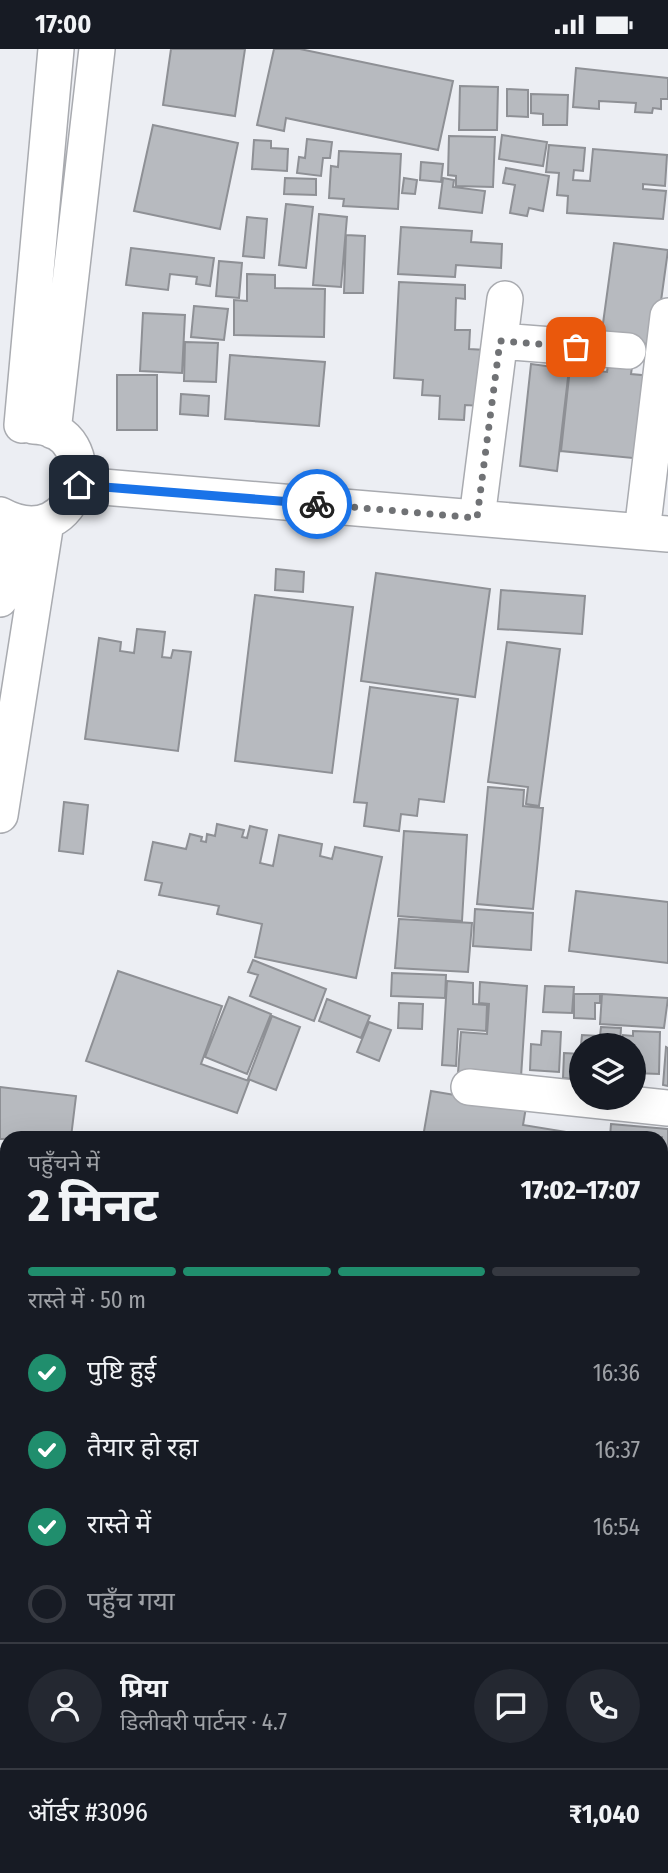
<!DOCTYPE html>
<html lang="hi">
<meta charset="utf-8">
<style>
:root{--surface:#171b24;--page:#242831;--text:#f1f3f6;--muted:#9ea1a6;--line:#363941;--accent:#208e6d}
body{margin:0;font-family:"Fira Sans Condensed","Noto Sans Devanagari",sans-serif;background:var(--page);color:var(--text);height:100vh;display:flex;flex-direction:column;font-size:26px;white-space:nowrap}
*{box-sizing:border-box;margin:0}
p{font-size:23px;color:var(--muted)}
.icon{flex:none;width:38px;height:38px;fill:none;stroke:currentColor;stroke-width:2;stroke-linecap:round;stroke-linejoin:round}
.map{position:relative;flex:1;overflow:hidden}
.details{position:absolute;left:0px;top:1082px;width:668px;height:744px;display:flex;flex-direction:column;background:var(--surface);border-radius:21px 21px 0 0;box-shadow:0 7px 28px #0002}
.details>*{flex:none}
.controls{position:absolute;left:569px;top:984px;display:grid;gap:14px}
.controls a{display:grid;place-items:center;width:77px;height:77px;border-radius:50%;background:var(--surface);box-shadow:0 7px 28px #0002;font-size:35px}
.pin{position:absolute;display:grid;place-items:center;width:60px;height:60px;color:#fff;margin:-30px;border-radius:14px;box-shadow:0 4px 10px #0006}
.courier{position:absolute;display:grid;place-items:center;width:70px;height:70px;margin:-35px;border:5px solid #1a73e8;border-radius:50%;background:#fff;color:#222;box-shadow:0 2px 9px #0007}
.head em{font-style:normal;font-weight:800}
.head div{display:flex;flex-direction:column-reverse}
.head{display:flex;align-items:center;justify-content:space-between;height:119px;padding:0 28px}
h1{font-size:46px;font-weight:800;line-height:52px}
.bar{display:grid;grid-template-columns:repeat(4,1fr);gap:10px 7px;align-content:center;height:84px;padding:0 28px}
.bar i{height:9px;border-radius:5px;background:var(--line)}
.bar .on{background:var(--accent)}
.bar p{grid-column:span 4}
.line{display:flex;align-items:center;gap:18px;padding:0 28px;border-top:2px solid var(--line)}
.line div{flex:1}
.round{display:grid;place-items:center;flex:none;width:74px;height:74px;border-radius:37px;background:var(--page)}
ol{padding:0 28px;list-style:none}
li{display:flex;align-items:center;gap:21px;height:77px}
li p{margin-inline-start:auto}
li .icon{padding:7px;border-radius:50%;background:var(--accent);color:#fff;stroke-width:4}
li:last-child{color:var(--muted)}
li i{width:38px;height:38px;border:4px solid var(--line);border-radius:50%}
.status{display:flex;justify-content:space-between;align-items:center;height:49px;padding:0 35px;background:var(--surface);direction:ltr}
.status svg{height:19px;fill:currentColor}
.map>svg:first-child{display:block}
.green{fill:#cfd8b7}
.building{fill:#b7babf;stroke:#8e9095;stroke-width:2}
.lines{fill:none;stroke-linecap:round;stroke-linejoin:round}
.minor-casing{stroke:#a9abb0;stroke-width:38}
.major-casing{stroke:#a9abb0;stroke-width:42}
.minor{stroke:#fff;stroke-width:35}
.major{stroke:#fff;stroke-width:38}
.done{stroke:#707275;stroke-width:7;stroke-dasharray:0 12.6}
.route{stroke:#1a73e8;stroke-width:9}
</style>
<div class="status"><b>17:00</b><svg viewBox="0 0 49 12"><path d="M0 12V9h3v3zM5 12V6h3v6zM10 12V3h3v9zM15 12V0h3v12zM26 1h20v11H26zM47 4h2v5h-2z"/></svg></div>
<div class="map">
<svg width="668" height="1824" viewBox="0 0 668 1824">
<rect width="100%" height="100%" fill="#eceef3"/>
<path class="green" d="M668,1622V1824H560L557,1818H662V1632Z"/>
<path class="building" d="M171,0H245L235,67L163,56Z
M274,0H300L453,32L438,101L286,69L284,82L257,76Z
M576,19L668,29V50H661V60L653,59L652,64L635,63L636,54L599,52V60L573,58Z
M460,37L498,38L497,81H459Z
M507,40L528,41V68L507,67Z
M531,45L568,46L567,76H543V65L531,64Z
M153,76L238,94L220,180L134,162Z
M502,86L547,93L543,117L499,110Z
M449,87L495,88L493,138L456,137V127L448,126Z
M307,90L332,93L330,109H323L321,127L297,124L299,108L305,109Z
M254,91L271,92V99L288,100L287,122L252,120Z
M549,96L585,99L583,122L574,121L573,131L590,132L593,100L667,106L665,137L643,135V140L666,142L663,170L567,164L568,147L557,146L559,124L546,123Z
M339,102L401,105L398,160L343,157L344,150L329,149L331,117L338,118Z
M421,113L443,115L441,133L420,131Z
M506,119L549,127L543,162L529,159L527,167L510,164L515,136L503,134Z
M285,129L316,130V146L284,145Z
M404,129L417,131L415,145L402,144Z
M443,129L454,131L453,138L485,142L482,164L439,159Z
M286,155L313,158L306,219L279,216Z
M319,165L347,168L341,238L313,236Z
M247,168L267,170L264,209L243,207Z
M401,178L472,182L471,193L502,195L501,219L456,216L455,228L398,225Z
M346,186L365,187L363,244H344Z
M614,194L668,201L655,296L601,289Z
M131,199L214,209L210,237L196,235L197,228L170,225L168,241L126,236Z
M219,212L242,214L239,249L216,247Z
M247,225L275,226V239L325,240L324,288L234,286V251L247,252Z
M399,233L465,236V250L456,249L455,281H470L469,300L486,301L482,357L465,356L464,371L439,370L440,347L422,346L423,331L394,329Z
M194,257L228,260L224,291L191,288Z
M143,264L185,266L182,324L140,322Z
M185,293L218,294L216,333L184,332Z
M230,306L325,313L319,377L225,370Z
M531,315L569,320L557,422L520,417Z
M608,316L632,318L631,325L652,327L643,410L561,402L570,319L607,323Z
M117,326H157V381H117Z
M181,345L209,347L208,367L180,365Z
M276,520L304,523L303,543L275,541Z
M376,524L490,540L475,648L361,632Z
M501,541L585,547L582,585L498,580Z
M255,546L353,558L332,724L235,712Z
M137,580L165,583L162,608L171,609L173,601L191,603L178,702L85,690L99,589L121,593L120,602L134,604Z
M507,593L560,600L539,757L526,755L528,738L488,733Z
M370,638L458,650L444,753L419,750L417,767L401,765L399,782L364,777L367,754L354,753Z
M488,738L524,741L523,757L543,759L533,860L477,855Z
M64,753L88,756L83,805L59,802Z
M217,775L244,781L242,788L247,789L250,777L267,781L260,814L273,817L279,786L322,795L320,807L332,810L335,798L382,808L356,929L255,908L262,875L217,865L219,857L159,846L162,834L145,831L153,793L186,800L190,785L202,788L201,792L206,793L207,785L215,787Z
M404,782L467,786L462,872L398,867Z
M576,842L668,853V914L569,902Z
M475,860L533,864L531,901L473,897Z
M399,870L472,874L468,923L395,919Z
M253,911L326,940L314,972L250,947L258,926L248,923Z
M118,922L222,957L201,1015L249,1032L237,1064L86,1012Z
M392,924L446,926L445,949L391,947Z
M447,932L473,934V955L487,956L486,982L458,980L456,1017L442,1016Z
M480,933L527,937L521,1028L458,1024L461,983L487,985L489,955L479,954Z
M545,937L574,938L572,964L543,963Z
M574,945H600V954H595V970L574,969Z
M602,945L668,949L664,979L600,975Z
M229,948L271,965L247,1025L205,1008Z
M327,950L370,967L361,989L319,972Z
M399,954L423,955L422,980L398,979Z
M272,967L300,978L276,1041L248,1030Z
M369,973L391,981L379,1012L357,1003Z
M601,978L621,979L620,996H581L582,986L600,987Z
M542,982L561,983L559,1023L530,1021L531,995L541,996Z
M633,982L660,983L659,1025L634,1024V996H622L623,986L633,987Z
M666,998L668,999V1037L663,1036Z
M564,1004L581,1005V1031L563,1029Z
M0,1038L76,1047L71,1088L0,1090Z
M431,1042L526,1058L523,1076L597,1088H423Z
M611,1075L668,1080V1159L665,1184H662V1088H610Z
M0,1100L7,1101V1215L0,1214Z
M7,1295V1396L0,1395V1342Z
M0,1561L7,1562V1671L0,1670Z"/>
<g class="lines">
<defs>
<path id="minor" d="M500,292L628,302
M22,376L56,0
M53,382L97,0
M79,436L668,485
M0,466C81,510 110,379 33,377
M477,469L505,250
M642,483L668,267
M0,550L12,473
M0,766L46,473
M469,1038L668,1059
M0,1440L7,1441"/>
<path id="major" d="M662,1500L668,1491
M662,1575L668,1565
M0,1793L7,1794
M178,1818L218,1824
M458,1818L467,1824
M390,1824L401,1818
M495,1824L498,1818"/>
</defs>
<use href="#minor" class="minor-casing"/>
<use href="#major" class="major-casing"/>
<use href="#minor" class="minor"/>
<use href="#major" class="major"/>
</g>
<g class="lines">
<path class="done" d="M317,455L477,469L500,292L576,298"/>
<path class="route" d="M79,436L317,455"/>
</g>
</svg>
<div class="controls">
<a><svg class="icon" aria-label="layers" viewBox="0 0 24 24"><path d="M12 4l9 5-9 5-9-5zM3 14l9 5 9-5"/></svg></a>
</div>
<div class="pin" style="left:576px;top:298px;background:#ea580c"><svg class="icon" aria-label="bag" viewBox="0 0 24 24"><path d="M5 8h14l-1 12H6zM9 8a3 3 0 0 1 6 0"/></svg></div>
<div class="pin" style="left:79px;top:436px;background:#1f2937"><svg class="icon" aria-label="home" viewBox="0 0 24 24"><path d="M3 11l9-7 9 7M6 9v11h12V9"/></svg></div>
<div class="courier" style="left:317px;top:455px"><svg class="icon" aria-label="bike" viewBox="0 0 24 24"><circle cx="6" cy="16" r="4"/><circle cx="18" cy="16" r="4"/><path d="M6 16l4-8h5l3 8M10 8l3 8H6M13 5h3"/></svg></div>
<section class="details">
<div class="head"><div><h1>2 मिनट</h1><p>पहुँचने में</p></div><em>17:02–17:07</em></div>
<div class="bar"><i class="on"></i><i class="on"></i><i class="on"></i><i></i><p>रास्ते में · 50 m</p></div>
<ol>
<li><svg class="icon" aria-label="check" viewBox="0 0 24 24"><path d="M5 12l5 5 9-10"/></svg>पुष्टि हुई<p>16:36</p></li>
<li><svg class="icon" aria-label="check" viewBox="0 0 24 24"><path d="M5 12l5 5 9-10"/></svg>तैयार हो रहा<p>16:37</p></li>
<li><svg class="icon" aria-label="check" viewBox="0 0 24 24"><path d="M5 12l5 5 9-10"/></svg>रास्ते में<p>16:54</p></li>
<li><i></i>पहुँच गया</li>
</ol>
<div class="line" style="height:126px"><a class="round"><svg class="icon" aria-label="person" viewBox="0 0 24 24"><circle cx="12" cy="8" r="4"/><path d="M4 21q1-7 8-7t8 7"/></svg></a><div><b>प्रिया</b><p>डिलीवरी पार्टनर · 4.7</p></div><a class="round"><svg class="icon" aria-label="chat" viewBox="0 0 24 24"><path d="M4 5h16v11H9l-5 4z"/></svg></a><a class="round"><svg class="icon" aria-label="phone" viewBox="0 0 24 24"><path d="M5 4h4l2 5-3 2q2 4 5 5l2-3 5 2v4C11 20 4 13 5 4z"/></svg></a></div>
<div class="line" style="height:91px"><div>ऑर्डर #3096</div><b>₹1,040</b></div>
</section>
</div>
